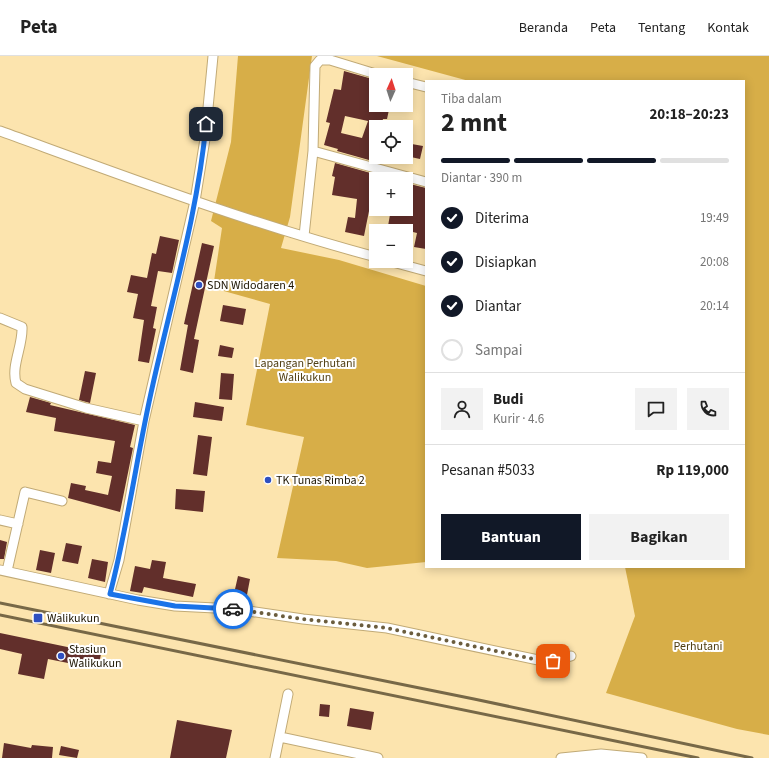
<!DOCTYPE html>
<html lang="id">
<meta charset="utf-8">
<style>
:root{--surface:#fff;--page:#f2f2f2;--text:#222;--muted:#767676;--line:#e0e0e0;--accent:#111827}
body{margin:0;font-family:"Source Sans 3",sans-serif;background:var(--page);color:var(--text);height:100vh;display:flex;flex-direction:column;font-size:15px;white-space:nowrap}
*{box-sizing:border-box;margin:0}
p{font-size:13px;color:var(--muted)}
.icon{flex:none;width:22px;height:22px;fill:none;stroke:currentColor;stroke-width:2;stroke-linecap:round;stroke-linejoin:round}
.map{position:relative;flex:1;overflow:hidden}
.panel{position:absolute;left:425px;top:24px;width:320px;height:488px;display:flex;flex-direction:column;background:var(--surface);border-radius:0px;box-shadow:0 2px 10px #0003}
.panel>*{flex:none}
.needle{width:26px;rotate:3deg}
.controls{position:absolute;left:369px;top:12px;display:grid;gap:8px}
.controls a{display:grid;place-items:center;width:44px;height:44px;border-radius:0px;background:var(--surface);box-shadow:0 2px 10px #0003;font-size:20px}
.pin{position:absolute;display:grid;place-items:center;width:34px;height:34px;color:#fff;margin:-17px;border-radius:8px;box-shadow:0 2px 6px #0006}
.courier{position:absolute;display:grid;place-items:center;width:40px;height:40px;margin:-20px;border:3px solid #1a73e8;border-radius:50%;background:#fff;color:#222;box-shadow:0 1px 5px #0007}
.headline em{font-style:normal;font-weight:700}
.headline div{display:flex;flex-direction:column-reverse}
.headline{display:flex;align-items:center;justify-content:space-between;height:68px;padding:0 16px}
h1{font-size:26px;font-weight:700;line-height:30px}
.bar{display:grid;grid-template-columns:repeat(4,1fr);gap:6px 4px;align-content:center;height:48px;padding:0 16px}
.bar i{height:5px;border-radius:3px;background:var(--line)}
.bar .current{background:var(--accent)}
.bar p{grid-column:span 4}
.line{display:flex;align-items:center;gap:10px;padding:0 16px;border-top:1px solid var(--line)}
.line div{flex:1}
.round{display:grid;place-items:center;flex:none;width:42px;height:42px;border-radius:0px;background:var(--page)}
ol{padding:0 16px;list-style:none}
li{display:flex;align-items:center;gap:12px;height:44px}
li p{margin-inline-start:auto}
li .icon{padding:4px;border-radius:50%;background:var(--accent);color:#fff;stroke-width:4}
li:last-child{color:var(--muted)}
li i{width:22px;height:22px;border:2px solid var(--line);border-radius:50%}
.button{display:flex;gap:8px;margin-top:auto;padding:8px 16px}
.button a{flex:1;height:46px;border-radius:0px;background:var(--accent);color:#fff;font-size:16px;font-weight:700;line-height:46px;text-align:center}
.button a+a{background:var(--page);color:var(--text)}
header{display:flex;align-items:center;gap:24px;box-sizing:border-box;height:56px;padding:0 20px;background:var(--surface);border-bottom:1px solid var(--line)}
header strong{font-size:19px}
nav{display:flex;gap:22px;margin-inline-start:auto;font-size:14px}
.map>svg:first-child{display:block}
.green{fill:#d7ae48}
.building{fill:#622f2b;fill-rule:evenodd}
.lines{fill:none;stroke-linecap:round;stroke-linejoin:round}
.street-casing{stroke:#c1aa76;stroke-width:11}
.street{stroke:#fff;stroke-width:9}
.rail{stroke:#776847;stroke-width:3}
.done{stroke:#6b5d3e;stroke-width:4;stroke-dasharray:0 7.2}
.route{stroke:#1a73e8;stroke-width:5}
.poi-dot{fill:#2f50c0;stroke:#fff;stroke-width:1.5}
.labels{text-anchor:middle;stroke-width:4;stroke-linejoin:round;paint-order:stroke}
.poi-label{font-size:12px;fill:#1d1502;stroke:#fff;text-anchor:start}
.park-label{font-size:12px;fill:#513f13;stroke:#fff}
</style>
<header>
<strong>Peta</strong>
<nav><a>Beranda</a><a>Peta</a><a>Tentang</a><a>Kontak</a></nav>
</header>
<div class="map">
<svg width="769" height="702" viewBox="0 0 769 702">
<rect width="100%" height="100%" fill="#fce4ae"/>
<path class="green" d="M238,0H312L290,161L281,192L339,204L426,230V506L367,512L336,505L277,502L304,381L246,369L270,248L213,232L222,172L211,165L231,86Z
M377,0H769V679L737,673L606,637L635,560L625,511H744V25H469Z"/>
<path class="building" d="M344,15L376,24V49H390L387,63H383L381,71H376V101H378L376,106L337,95L338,93L324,89L330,67L326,66L334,33L341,34ZM345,60L368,65L362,82L341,77Z
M406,87L423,90L420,103L406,100Z
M335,107L392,123H376V151L370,150L364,180L345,176L348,161L355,162L357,143L332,139L335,121L332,120Z
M406,127L426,132V193L414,191L417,177L388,170L391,153H406Z
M160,180L179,184L172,217L158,215L151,250L157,251L153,272L156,273L149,307L138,305L144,264L133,262L138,238L127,236L131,219L147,222L152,197L156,198Z
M202,187L214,190L194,283L199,284L193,317L180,314L188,269L184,268Z
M223,249L246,253L243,269L220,265Z
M220,289L234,292L232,302L218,300Z
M85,315L96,317L90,347L79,344Z
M221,317L234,318L232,344L219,343Z
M30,341L51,347L50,349L135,369L130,391L133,392L120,456L68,442L71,427L86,430L85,434L108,439L112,420L96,417L98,405L111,407L115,385L54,375L56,362L26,356Z
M195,346L224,351L222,365L193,361Z
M198,379L212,381L207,420L193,418Z
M176,433L205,435L203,456L175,453Z
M0,484L7,486L4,503H0Z
M66,487L82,490L78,508L62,505Z
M40,494L55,497L51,517L36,514Z
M92,503L108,506L105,526L88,522Z
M152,504L166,506L163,522L196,528L193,541L144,531L142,537L130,535L135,510L150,513Z
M238,520L250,523L246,544L233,542Z
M0,577L101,598L98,613L48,603L44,623L18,618L22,598L0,593Z
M320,648L330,649L329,661L319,660Z
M350,652L374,656L371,674L347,670Z
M177,664L232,674L226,702H170Z
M4,687L31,692L32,689L53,691L52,702H2Z
M61,690L79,694L77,702L59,699Z"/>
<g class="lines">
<defs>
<path id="street" d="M406,26L426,31
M0,75C124,120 248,167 376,201
M313,95L426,126
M304,180L313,95L315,10L320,4H330L379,19
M389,205L426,215
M0,262L22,271C23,290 11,309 16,327L25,333L86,352L144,365
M0,464L18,468
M0,514L138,544L175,550L235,553L303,563L387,572L543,605H553L571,600
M7,515L25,436L62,445
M109,538L119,504L144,365L195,145L205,83L213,0
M280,681L378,702
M275,702L288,638
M561,702L601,698L642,702"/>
</defs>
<use href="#street" class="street-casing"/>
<use href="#street" class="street"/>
<path class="rail" d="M0,547L474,643L752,702
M0,559L698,702"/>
</g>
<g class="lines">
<path class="done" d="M233,553L303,563L387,572L543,605H553"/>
<path class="route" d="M206,68C198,155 172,243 153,328C137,398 128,469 110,538L175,550L233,553"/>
</g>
<g class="poi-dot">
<circle cx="199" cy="229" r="4"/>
<circle cx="268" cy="424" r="4"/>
<rect x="33" y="557" width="10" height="10" rx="2"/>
<circle cx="61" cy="600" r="4"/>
</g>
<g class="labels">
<g class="poi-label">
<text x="207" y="233">SDN Widodaren 4</text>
<text x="276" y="428">TK Tunas Rimba 2</text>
<text x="47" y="566">Walikukun</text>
<text x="69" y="597">Stasiun<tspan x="69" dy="14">Walikukun</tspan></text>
</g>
<g class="park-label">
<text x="305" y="311">Lapangan Perhutani<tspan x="305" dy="14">Walikukun</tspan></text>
<text x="698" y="594">Perhutani</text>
</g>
</g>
</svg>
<div class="controls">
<a><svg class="needle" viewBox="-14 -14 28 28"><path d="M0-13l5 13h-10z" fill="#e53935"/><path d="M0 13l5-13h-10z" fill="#767676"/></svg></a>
<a><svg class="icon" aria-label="locate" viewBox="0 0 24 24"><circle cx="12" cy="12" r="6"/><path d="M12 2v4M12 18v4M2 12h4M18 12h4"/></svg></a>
<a>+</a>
<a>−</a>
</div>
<div class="pin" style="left:553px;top:605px;background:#ea580c"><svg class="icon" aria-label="bag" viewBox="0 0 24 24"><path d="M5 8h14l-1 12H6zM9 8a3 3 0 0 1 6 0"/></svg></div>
<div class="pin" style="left:206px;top:68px;background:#1f2937"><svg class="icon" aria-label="home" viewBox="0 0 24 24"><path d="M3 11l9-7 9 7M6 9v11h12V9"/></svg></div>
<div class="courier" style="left:233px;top:553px"><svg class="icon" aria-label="car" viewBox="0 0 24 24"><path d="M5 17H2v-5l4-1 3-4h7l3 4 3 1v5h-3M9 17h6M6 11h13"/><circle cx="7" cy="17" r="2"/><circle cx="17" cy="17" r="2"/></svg></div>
<section class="panel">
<div class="headline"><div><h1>2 mnt</h1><p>Tiba dalam</p></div><em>20:18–20:23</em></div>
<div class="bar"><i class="current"></i><i class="current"></i><i class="current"></i><i></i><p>Diantar · 390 m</p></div>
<ol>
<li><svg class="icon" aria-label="check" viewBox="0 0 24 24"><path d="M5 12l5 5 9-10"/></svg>Diterima<p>19:49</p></li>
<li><svg class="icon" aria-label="check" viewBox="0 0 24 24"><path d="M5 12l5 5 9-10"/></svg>Disiapkan<p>20:08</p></li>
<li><svg class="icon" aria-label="check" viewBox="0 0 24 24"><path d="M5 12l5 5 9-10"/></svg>Diantar<p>20:14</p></li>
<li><i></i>Sampai</li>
</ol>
<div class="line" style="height:72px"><a class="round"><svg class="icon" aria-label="person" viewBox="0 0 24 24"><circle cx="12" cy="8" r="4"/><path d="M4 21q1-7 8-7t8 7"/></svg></a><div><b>Budi</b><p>Kurir · 4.6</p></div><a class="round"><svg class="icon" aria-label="chat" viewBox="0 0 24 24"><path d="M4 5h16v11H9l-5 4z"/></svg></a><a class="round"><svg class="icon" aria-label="phone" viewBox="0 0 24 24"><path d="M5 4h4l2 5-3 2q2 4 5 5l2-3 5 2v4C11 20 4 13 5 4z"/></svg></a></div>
<div class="line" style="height:52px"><div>Pesanan #5033</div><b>Rp 119,000</b></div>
<div class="button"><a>Bantuan</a><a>Bagikan</a></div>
</section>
</div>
